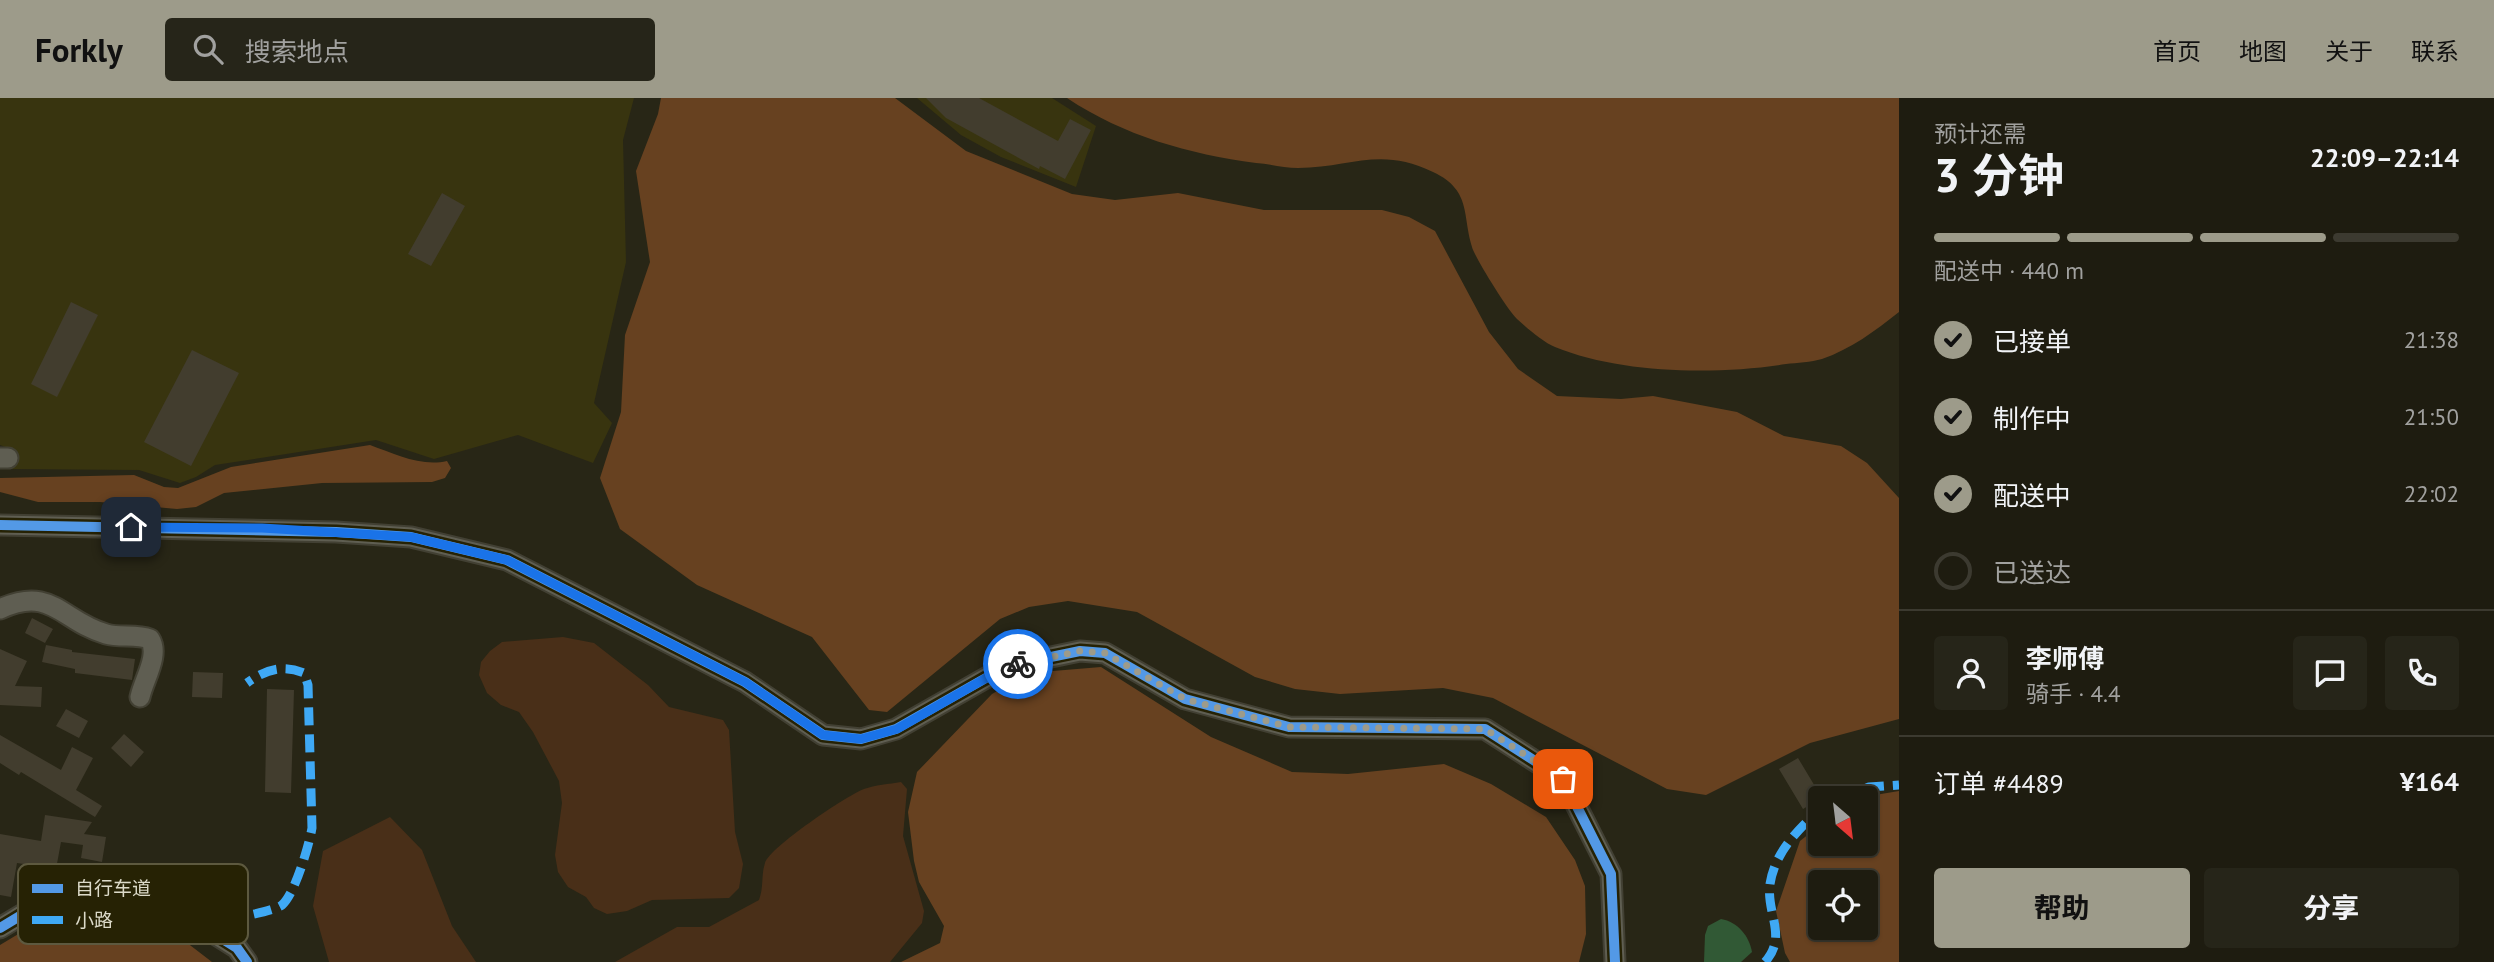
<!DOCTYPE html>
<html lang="zh">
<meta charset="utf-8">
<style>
:root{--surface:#1e1c10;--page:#262519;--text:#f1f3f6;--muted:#a1a19f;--line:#3c3a30;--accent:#9d9b8a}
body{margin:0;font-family:"PT Sans","Noto Sans SC",sans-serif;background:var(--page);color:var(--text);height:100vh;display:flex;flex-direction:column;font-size:26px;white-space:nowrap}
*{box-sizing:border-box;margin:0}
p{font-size:23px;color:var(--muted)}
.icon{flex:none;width:38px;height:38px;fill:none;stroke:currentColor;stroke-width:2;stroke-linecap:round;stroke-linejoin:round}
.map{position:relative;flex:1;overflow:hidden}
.sheet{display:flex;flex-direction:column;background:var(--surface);width:595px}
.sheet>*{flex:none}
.needle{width:46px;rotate:152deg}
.buttons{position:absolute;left:1808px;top:688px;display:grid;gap:14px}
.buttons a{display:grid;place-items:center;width:70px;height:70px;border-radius:7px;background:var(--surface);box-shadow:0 2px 5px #0004,0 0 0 2px var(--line);font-size:35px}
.pin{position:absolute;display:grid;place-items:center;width:60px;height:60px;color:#fff;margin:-30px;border-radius:14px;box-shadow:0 4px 10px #0006}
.courier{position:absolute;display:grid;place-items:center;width:70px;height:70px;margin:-35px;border:5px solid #1a73e8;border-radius:50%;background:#fff;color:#222;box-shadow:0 2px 9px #0007}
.overview em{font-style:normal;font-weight:700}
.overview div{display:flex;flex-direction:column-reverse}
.overview{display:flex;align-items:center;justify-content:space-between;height:119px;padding:0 35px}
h1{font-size:46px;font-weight:700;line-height:52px}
.bar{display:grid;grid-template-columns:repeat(4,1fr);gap:10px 7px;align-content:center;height:84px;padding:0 35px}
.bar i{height:9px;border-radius:5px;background:var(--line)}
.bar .current{background:var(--accent)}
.bar p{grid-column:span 4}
.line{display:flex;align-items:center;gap:18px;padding:0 35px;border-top:2px solid var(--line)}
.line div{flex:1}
.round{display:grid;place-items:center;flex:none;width:74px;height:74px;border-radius:7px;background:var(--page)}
ol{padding:0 35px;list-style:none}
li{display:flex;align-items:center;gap:21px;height:77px}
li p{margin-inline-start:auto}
li .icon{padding:7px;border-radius:50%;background:var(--accent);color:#111;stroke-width:4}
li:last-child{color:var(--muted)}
li i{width:38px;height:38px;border:4px solid var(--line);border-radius:50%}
.action{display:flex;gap:14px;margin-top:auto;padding:14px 35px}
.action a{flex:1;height:80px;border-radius:7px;background:var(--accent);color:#111;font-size:28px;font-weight:700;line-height:80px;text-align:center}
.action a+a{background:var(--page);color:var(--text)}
header{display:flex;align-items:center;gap:42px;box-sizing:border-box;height:98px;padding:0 35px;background:var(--accent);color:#111}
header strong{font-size:33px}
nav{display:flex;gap:38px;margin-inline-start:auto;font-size:24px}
.search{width:490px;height:63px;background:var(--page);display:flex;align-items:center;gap:18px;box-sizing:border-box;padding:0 24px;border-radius:7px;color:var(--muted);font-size:26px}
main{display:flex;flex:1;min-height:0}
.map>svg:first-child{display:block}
.built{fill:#38340f}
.green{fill:#492f18}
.forest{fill:#674120;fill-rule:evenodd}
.water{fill:#315935}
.building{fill:#423d2e}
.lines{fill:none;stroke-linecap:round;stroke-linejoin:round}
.minor-casing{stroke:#424033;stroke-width:23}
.minor{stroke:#5f5e52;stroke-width:19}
.quiet{stroke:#3fa9f5;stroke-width:9;stroke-dasharray:18 9;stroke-linecap:butt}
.cycleway-casing{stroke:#262204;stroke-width:15}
.cycleway{stroke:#5399e6;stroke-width:10}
.done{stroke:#9d9b8a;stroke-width:7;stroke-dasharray:0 12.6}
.route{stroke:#1a73e8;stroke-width:9}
.key{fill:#262204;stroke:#5d593f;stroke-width:2}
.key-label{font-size:19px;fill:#dcdac9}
</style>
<header>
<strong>Forkly</strong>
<div class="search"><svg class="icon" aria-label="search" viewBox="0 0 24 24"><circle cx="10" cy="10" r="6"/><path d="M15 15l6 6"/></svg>搜索地点</div>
<nav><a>首页</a><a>地图</a><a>关于</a><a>联系</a></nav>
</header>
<main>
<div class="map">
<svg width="1899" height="864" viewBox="0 0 1899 864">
<rect width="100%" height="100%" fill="#282616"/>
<path class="built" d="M0,0H634L623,42L626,164L594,305L612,325L593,365L518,337L434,361L376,342L215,367L196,379L180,385L139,372L12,371L11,351L0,347Z
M917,0H1052L1096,28L1076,89L1001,59L961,37Z"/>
<path class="green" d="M563,539L594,545L648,587L669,609L723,622L729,632L735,734L743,766L739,790L729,800L652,802L627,813L607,816L594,810L586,799L568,789L558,774L555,757L562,705L559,683L533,634L519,614L501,607L487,595L479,577L481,564L490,553L502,544Z
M901,684L907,691L903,738L924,813L922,825L890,864H615L677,829H709L759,802C764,789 761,776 765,765C770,749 846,698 864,691C875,687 889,686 901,684Z
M390,719L422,752L452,828L476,864H329L313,808L323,753Z"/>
<path class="forest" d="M661,0H895L966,53L1072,96L1115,102L1178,95L1264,112H1382L1409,119L1435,133L1489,234L1518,271L1557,298L1621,301L1653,298L1737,314L1784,338L1841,348L1867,365L1899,400V621L1810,645L1706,697L1667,691L1493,600L1443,590L1340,596L1295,591L1255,579L1137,514L1068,503L1029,509L1000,521L887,614L869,612L812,539L697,487L620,431L600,380L621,314L625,237L650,164L636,73L658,16Z
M1067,0H1899V214C1875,233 1851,251 1822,261C1811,264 1797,265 1786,266C1716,277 1621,276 1555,249C1543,244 1527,230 1517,221C1507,211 1480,167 1474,154C1461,121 1474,93 1433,74C1380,48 1350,70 1298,70C1284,70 1270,66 1256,65C1189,56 1124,38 1067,0Z
M370,347C395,356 421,369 447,363L451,370L445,380L432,384L322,385L224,395L196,409L177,411L100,404H38L0,394V380L134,377L164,389L178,390L231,369Z
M1101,569L1211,639L1292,674L1348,676L1444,666L1491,686L1546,719L1575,762L1585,788L1586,836L1579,864H901L940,845L944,828L919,784L914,763L908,714L917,674L992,596L1029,575Z
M1899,693V864H1790L1785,855L1776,813L1800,743L1820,727V746H1866V700H1857ZM1820,784H1866V830H1820Z
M108,817L169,831L212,864H0V847L30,829L62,819Z"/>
<path class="water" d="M1721,821C1738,824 1749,838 1752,854L1741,864H1704L1705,837L1708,828Z"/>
<path class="building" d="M926,0H979L1058,43L1070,21L1091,32L1065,81L1040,68L1039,71L946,20Z
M442,95L465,108L431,168L408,156Z
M71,204L98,217L57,299L31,286Z
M192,252L239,275L191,368L144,344Z
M32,520L53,531L45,545L25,535Z
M46,547L72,552V554L135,561L132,582L75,575V571L42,564Z
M0,551L27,563L15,588L42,589L41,609L0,607Z
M193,574L223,575L222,600L192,599Z
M267,591L294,592L291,695L265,694Z
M66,611L88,623L79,640L56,628Z
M124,636L144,654L131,669L111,650Z
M0,637L61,672L72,649L93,660L76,692L102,708L95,719L21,674L19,677L0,665Z
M1798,660L1822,700L1803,711L1779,671Z
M45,717L92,724L84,736L106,739L102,764L81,760L83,747L61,744L56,771L17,765L11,799L0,797V736L41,743Z"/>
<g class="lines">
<defs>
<path id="minor" d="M0,360H8
M0,427L336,434L411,439L507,462L745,584L823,637L861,641L896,631L1007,568L1080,553L1105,555L1185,601L1289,629L1485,631L1563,681L1611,776L1615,864
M0,511C52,487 61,523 106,536C120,540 136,536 150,541C160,557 144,581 140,599
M0,830L38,807L99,788H121L146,793L237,850L247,864"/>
</defs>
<use href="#minor" class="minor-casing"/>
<use href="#minor" class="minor"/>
<path class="quiet" d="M1841,700L1869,689L1899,687
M201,828C217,823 274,814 282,807C295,796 309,747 312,730L308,587L304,575C282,566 265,572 247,585
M1765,864C1788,838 1766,816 1770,786C1775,754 1797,733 1820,711"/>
<defs>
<path id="cycleway" d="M0,427L336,434L411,439L507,462L745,584L823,637L861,641L896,631L1007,568L1080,553L1105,555L1185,601L1289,629L1485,631L1563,681L1611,776L1615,864
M0,830L38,807L99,788H121L146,793L237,850L247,864"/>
</defs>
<use href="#cycleway" class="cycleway-casing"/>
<use href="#cycleway" class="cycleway"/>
</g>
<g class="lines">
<path class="done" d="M1018,566L1080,553L1105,555L1185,601L1289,629L1485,631L1563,681"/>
<path class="route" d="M131,429L262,430L411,439L507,462L745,584L823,637L861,641L897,631L1007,568L1018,566"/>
</g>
<rect x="18" y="766" width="230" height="80" rx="10" class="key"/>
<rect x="32" y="786" width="31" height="9" fill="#5399e6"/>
<rect x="32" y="818" width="31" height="8" fill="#3fa9f5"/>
<g class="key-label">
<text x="75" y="797">自行车道</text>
<text x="75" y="829">小路</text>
</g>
</svg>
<div class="buttons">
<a><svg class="needle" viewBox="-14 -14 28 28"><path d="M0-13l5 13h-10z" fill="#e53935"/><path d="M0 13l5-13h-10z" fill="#a1a19f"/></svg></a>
<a><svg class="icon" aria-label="locate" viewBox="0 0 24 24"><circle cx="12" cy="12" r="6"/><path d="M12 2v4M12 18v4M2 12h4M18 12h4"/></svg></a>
</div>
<div class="pin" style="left:1563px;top:681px;background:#ea580c"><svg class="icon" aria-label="bag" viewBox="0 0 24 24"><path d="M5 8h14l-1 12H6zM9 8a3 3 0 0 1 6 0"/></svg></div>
<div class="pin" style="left:131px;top:429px;background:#1f2937"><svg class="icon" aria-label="home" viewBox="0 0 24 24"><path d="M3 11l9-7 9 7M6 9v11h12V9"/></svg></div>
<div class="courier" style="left:1018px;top:566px"><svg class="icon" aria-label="bike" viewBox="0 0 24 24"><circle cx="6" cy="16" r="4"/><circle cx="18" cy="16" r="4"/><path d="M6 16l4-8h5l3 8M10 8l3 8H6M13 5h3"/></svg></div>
</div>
<section class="sheet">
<div class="overview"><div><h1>3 分钟</h1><p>预计还需</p></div><em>22:09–22:14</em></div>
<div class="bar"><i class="current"></i><i class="current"></i><i class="current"></i><i></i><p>配送中 · 440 m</p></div>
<ol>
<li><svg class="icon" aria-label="check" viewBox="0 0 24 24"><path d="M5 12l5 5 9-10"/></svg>已接单<p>21:38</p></li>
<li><svg class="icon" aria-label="check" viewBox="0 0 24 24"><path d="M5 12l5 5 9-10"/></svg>制作中<p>21:50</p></li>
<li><svg class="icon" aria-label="check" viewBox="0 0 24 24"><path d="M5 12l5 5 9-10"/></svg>配送中<p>22:02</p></li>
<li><i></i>已送达</li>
</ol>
<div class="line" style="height:126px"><a class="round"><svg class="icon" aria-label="person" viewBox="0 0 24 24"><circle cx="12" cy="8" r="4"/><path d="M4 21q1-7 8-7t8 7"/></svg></a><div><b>李师傅</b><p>骑手 · 4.4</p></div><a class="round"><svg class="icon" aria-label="chat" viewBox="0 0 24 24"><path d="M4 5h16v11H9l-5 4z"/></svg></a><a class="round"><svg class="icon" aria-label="phone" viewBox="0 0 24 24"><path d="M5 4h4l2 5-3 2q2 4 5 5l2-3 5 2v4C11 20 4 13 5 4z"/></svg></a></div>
<div class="line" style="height:91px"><div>订单 #4489</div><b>¥164</b></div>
<div class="action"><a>帮助</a><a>分享</a></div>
</section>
</main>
